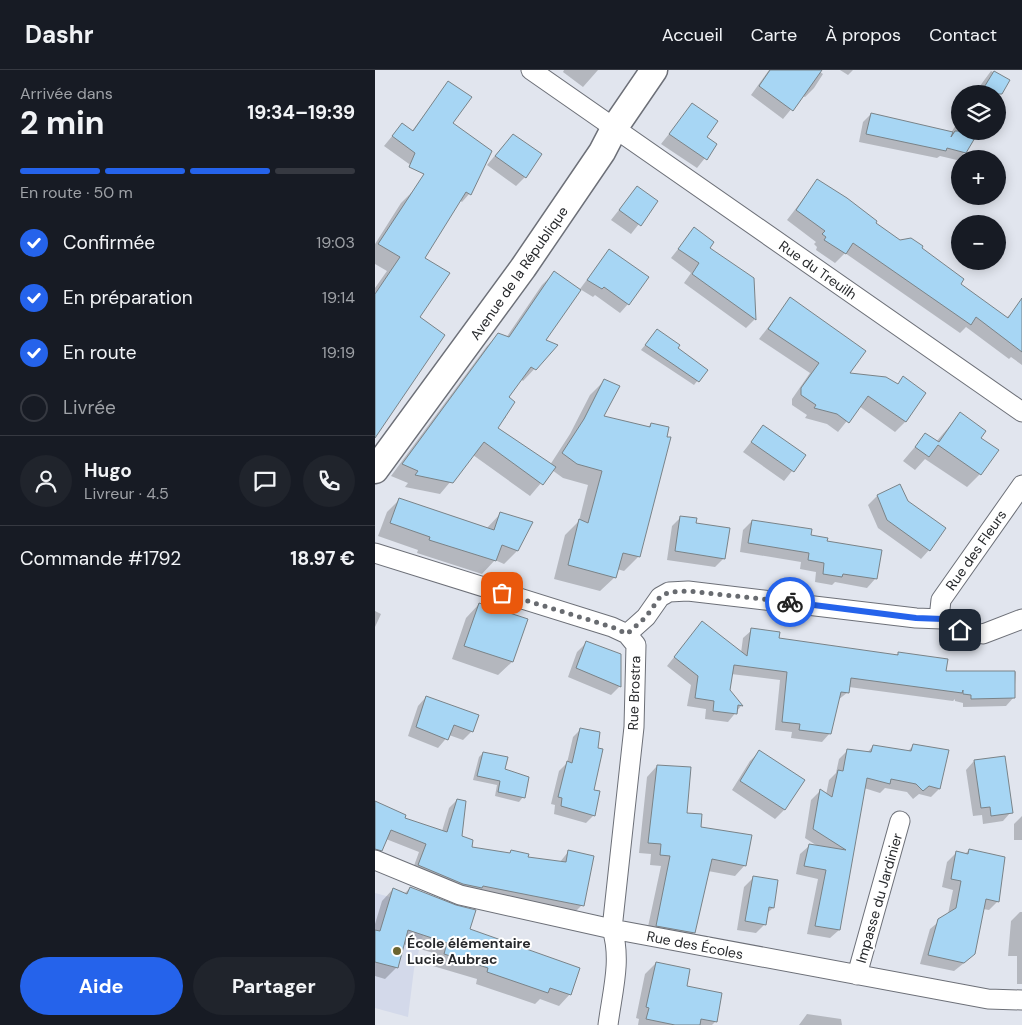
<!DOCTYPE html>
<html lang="fr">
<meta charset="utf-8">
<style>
:root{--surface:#171b24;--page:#20242c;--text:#f1f3f6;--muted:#9ea1a6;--line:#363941;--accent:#2563eb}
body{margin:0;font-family:"DM Sans",sans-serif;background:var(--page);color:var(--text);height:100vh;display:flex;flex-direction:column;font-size:19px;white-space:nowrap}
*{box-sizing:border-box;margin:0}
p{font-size:16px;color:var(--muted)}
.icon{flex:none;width:28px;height:28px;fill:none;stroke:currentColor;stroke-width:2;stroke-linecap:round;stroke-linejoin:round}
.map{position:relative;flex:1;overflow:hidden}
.drawer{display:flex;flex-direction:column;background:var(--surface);width:375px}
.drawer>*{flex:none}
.tools{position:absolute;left:576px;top:15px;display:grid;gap:10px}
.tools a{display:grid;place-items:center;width:55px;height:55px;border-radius:50%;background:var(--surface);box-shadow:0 2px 12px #0003;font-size:25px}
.pin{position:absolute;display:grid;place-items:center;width:42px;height:42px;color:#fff;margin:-21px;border-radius:10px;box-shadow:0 2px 8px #0006}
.courier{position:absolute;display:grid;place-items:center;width:50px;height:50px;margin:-25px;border:4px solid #2563eb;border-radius:50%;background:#fff;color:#222;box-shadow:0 1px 6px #0007}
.summary em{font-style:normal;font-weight:700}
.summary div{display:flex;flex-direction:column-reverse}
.summary{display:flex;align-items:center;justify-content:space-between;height:85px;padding:0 20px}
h1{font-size:32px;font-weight:700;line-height:38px}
.bar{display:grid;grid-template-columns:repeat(4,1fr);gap:8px 5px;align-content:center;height:60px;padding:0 20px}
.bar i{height:6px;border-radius:4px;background:var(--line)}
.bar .active{background:var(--accent)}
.bar p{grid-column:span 4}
.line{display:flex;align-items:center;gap:12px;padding:0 20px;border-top:1px solid var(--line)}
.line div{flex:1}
.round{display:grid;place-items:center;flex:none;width:52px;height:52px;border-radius:26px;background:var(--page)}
ol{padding:0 20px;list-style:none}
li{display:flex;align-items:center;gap:15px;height:55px}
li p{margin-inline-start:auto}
li .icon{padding:5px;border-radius:50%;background:var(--accent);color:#fff;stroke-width:4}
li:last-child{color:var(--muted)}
li i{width:28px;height:28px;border:2px solid var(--line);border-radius:50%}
.cta{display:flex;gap:10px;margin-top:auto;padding:10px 20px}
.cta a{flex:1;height:58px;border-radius:30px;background:var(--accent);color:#fff;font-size:20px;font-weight:700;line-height:58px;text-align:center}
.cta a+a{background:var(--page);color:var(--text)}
header{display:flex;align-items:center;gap:30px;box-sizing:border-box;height:70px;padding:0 25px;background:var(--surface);border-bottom:1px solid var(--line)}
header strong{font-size:24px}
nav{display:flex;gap:28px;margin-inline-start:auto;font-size:18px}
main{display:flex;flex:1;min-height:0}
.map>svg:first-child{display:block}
.built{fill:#d3d9ea}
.shadow{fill:#0003}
.building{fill:#a7d6f4;stroke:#7a8388}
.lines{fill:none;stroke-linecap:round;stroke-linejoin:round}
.street-casing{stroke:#6d7078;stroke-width:21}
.secondary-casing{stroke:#6d7078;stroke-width:29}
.street{stroke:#fff;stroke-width:19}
.secondary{stroke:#fff;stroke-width:26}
.done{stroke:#686b70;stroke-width:5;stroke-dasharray:0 9}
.route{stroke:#2563eb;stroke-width:6}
.poi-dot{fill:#6b6430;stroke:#fff;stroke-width:2}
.labels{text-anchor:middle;stroke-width:4;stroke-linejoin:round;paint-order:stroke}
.street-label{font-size:14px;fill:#27292c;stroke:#fff}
.poi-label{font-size:14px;font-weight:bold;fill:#27292c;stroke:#fff;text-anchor:start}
</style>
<header>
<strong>Dashr</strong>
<nav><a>Accueil</a><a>Carte</a><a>À propos</a><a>Contact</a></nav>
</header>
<main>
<section class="drawer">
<div class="summary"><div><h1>2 min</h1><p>Arrivée dans</p></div><em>19:34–19:39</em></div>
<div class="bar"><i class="active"></i><i class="active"></i><i class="active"></i><i></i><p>En route · 50 m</p></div>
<ol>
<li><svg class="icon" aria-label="check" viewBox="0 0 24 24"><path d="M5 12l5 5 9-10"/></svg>Confirmée<p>19:03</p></li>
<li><svg class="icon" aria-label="check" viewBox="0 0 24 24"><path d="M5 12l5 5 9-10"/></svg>En préparation<p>19:14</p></li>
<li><svg class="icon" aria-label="check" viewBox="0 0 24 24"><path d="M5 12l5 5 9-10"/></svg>En route<p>19:19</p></li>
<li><i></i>Livrée</li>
</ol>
<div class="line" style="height:90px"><a class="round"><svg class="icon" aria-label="person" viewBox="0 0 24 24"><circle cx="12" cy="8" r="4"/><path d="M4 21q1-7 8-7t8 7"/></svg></a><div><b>Hugo</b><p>Livreur · 4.5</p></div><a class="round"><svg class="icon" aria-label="chat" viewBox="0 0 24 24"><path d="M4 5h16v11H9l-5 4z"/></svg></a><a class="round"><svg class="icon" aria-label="phone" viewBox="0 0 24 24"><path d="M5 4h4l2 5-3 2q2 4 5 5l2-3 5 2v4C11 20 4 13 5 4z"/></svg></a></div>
<div class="line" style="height:65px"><div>Commande #1792</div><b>18.97 €</b></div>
<div class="cta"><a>Aide</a><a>Partager</a></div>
</section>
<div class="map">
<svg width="647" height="955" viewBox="0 0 647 955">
<rect width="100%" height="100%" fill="#e1e5ee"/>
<path class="built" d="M18,818L56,835L39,899L33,947L0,938V823L15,827Z"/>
<path class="shadow" d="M189,0H223L208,17L188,2Z
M394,0H442L448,4L439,18L430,27L427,26L408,49L376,25Z
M465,0H478L473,5Z
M616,1L633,10L622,28V24H599Z
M73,13L77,54L95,123L87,132L9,76L27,54L37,61Z
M317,35L331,67L341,74L322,98L286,74Z
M496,44L576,63L585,48V61L590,82L582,90L565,86L562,88L484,72L488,52Z
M129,75L150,107L141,116L112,95Z
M442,111L524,171L546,178L584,215L631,248L642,238L647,236V295L636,287L634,289L591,257L585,263L470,183L460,193L441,180L442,177L439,174L441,172L412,150Z
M262,117L282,131L256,164L236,150Z
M40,119L49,189L43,247L0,365V218L12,201L0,194V174L26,133Z
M319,159L333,178L378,208L379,250L371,258L309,213L316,203L296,188Z
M234,180L253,234L245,243L220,225L218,227L205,219Z
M179,203L169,270L181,276L148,311L146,309L132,328L129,346L131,347L121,358L175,395L195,364L215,325L230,310L227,347L273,357L276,354L290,368L294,369L263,487L249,501L242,499L240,507L225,521L179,509L190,465L204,451L213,415L188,408L177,400L155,426L98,385L65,424L30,417L33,413L16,406L112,276L124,264L131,268L167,215Z
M415,229L473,305L522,315L529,308L550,323L530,352L520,362L484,336L463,362L452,354L430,348L432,345L417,335V329L435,303L384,269Z
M278,265L301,278L331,300L319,315L266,280Z
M585,344L604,368L605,404L592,417L550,389L540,400L528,391L550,365L561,372Z
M388,357L429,386L409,411L368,382Z
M525,416L554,480L546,489L503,458L493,435L502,426Z
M25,429L112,458L126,443L142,481L129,494L120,490L107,504L42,483L43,480L3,466L12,442Z
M306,447L320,454L349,488L340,497L292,490L297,456Z
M377,451L435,466L451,472L500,509L492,518L460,512L457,515L440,512L441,502L425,499L426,492L365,482L368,460Z
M104,534L151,550L137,592L123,605L77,589L91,548Z
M0,541L6,544L0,557Z
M327,552L366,583L368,568L377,560L402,569L520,586L524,583L569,602H641L639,627L631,636L588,637V633L580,631V629L578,631L474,617L473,622L463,630L455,663L447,672L416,668L417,662L400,660L405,610L356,604L354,621L366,636L353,652L330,649L331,639L312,636L316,615L292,596Z
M211,573L245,616L236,625L193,607L202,582Z
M51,627L102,646L96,662L88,670L74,665L63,678L33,666L43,636Z
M206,659L218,721L219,745L211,753L179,744L180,735L176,734L184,701L192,693L198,667Z
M539,675L564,719L556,727L544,724L538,729L532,722L510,718L505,723L489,718L464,860L455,868L432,864L443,809L421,804L425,784L434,776L444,777L430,768L436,730L445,721L451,725L454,710L461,703L464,689L473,680L492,683L498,676L532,682Z
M384,682L428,710L409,740L400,749L357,720L375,691Z
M108,683L129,700L148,727L144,732L120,726L122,715L98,710L104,687Z
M599,691L636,742L628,751L608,754L607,745L598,746L591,700Z
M282,696L310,744L370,795L360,806L333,801L319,862L309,873L271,866L286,796L275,795L276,784L264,783L272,707Z
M82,730L85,767L96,778L134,784L136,781L152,788L185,792L193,782L207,835L199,843L36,804L44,782L11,769L6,780L0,786V732L28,749L67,761L74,738Z
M647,746V770H639V754Z
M594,780L623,831L614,840L608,839L599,884L589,893L579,901L545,894L555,859L573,844L578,820L567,817L572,792L581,783L590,784Z
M378,808L398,838L391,844L390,854L381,863L362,860L369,817Z
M35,818L93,860L195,924L184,936L165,929L160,934L101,914L102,909L58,896L62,884L28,874L22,897L10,909L0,906V854L7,831L18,819L29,824Z
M645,842H647V914H642V886H633L636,851Z
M281,893L310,917L341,951L337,955H263L264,949L261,948L270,904Z
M432,944L466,949L467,955H424Z"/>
<path class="building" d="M395,0H447L418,41L384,16Z
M619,1L635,10L627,24H605Z
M73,11L97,27L78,53L117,81L96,125L91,122L50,188L75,203L45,247L70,265L0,368V224L25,187L3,174L49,104L34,97L40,83L17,66L27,53L38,61Z
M317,33L343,51L332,67L342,74L332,90L294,64Z
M496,43L578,62L576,67L580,61H604L591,83L572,78L571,81L491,64Z
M138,64L167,84L151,108L120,86Z
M442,109L472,128L502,151L501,153L525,170L536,168L548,176L547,178L589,209L586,214L633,248L647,228V282L601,247L596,255L478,173L471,184L449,170L451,167L447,164L450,161L421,140Z
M262,116L283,131L266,156L244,140Z
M319,157L339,172L335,178L379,208L381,250L317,204L324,193L303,179Z
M234,179L274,207L254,235L229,217L227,219L212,210Z
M179,201L206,220L171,270L183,275L161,300L156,297L134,327L140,332L123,358L181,397L168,415L109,372L78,413L40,405L43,401L27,394L123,263L134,267Z
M415,227L491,281L475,303L511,307L523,314L528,306L551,323L531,352L493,326L474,353L462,344L439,338L441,335L426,325V318L444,293L393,259Z
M282,259L305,275L303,278L333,300L324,312L270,275Z
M229,309L245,316L229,346L275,357L276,353L294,357L292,367H296L265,487L248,483L241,508L193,495L204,449L213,453L227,401L202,394L187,383L209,349Z
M585,342L611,361L606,368L624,380L606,405L563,375L554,387L540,377L550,363L564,372Z
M388,355L431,385L419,402L376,372Z
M525,414L533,431L571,458L555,481L512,450L502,425Z
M24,428L119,460L125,442L158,452L143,481L127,475L121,491L54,470L55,467L15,453Z
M305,446L322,448L321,453L355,458L350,489L300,481Z
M377,450L437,459L436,465L453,468L452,471L507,480L502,509L468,504L467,507L448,504L449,493L433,490L434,483L373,473Z
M104,533L153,549L138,592L89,576Z
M327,551L372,586L376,558L405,562L404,568L523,585V582L573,589L571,601H640V628L596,629V625L588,624V620L587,623L476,608L474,623L466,622L456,664L424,660L425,654L407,652L412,602L359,595L355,620L368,636L363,635L362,644L338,641L339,631L320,628L323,606L299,587Z
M211,571L246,584V617L201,598Z
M51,626L104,645L98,662L79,655L73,670L41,657Z
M205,658L225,662L223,678L228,679L219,720L225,721L220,746L186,736L187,728L183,727L192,691L197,693Z
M538,674L574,680L565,719L554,716L548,721L541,714L516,709L515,714L492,708L465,860L440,856L451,800L429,796L434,774L471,780L438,759L445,719L457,727L463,700L468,701L472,679L496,682L498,675L536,681Z
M384,680L430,710L410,740L365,711Z
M108,682L133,687L130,699L154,707L150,728L123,722L125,711L102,706Z
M630,686L638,743L616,746L615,737L606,738L599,690Z
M282,695L316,697L312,743L327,744L326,757L377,765L371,796L337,789L320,863L281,856L295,786L285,785L286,774L273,773Z
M82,729L91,731L87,766L98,770L97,777L135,783L136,780L154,784L153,787L191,792L193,780L219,786L209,836L108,816L107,818L88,814L43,795L51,774L16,760L7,781L0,779V731L31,745L30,748L72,762Z
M594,779L630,787L624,832L611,829L600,884L589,893L553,885L563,849L581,838L586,811L576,809L581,781L593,784Z
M378,806L403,810L399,838L394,837L391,855L370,851Z
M35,817L81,835L101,840L95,859L205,898L196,925L175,918L173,923L112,902L113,898L69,884L72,873L33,860L23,898L0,892V860L5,861L18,818L32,824Z
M281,892L315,899L312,916L347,923L342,952L326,949L325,955H300L271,949L274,938L271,937Z"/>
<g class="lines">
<defs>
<path id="street" d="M156,0L647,342
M0,483L237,557L252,564L261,575L259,657L237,859C247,890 237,923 233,955
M567,549L565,539L566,530L647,415
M252,564L271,547L285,527L294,522L313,521L541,548L567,549L585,560L608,564L647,549
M0,790L85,825L237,859L613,929L647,930
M482,905L525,751"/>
<path id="secondary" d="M0,400L148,198L227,82L240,57L279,0"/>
</defs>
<use href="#street" class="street-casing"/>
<use href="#secondary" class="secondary-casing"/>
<use href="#street" class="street"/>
<use href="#secondary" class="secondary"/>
</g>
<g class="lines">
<path class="done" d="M127,523L237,557L252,564L271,547L285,527L294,522L313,521L415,532"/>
<path class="route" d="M415,532L541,548L568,549L585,560"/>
</g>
<circle class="poi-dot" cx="22" cy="881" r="5"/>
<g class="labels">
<g class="street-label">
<text transform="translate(443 200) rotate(35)" y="5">Rue du Treuilh</text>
<text transform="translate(144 203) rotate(-55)" y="5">Avenue de la République</text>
<text transform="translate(601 480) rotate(-55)" y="5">Rue des Fleurs</text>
<text transform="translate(259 623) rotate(-88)" y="5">Rue Brostra</text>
<text transform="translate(504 828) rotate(-74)" y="5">Impasse du Jardinier</text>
<text transform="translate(320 875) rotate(11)" y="5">Rue des Écoles</text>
</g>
<g class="poi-label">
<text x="32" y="878">École élémentaire<tspan x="32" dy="16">Lucie Aubrac</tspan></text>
</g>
</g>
</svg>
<div class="tools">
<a><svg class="icon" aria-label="layers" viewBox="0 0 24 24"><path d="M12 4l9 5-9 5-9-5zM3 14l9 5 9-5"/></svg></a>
<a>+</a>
<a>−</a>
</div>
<div class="pin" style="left:127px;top:523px;background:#ea580c"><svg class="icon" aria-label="bag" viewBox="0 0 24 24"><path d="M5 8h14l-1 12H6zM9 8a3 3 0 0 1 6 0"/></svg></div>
<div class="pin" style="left:585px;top:560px;background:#1f2937"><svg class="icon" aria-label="home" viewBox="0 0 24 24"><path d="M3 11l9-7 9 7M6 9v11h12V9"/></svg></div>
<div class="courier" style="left:415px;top:532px"><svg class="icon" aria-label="bike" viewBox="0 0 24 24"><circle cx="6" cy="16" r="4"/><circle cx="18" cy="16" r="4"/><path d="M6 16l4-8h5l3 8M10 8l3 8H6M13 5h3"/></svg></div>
</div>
</main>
